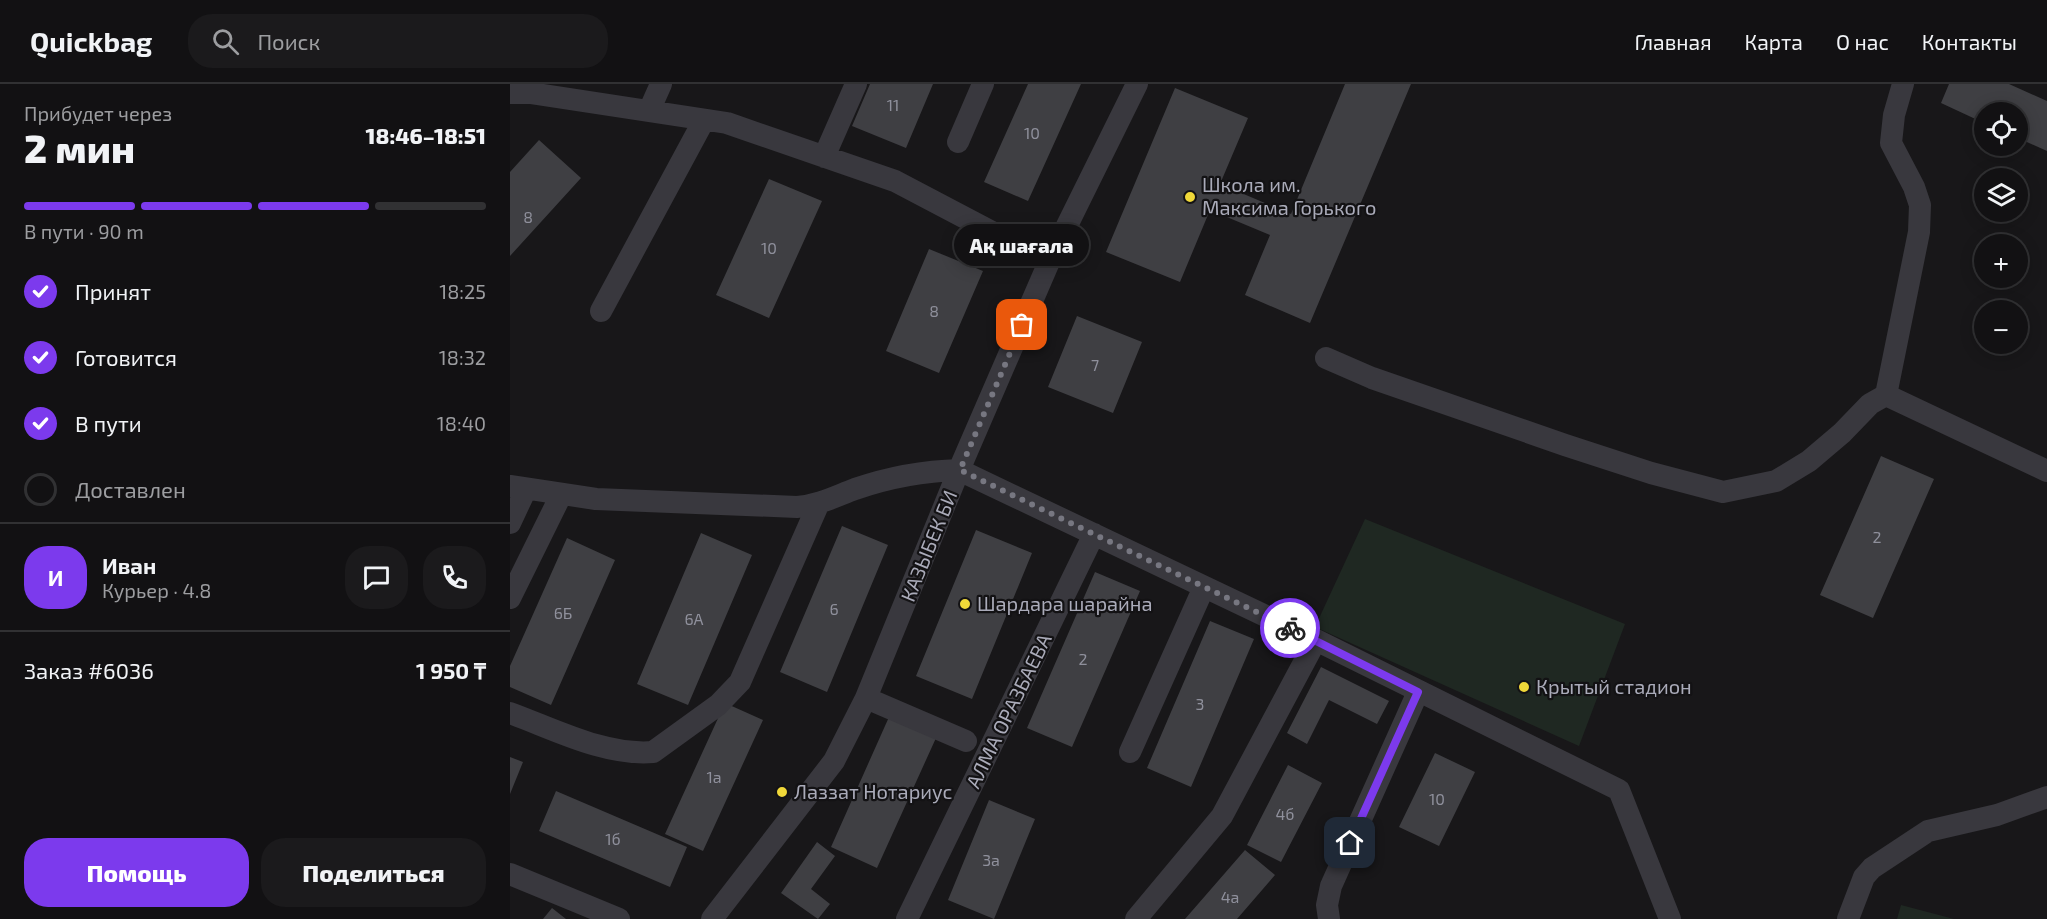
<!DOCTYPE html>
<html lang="ru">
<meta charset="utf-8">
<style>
:root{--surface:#121113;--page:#1b1a1c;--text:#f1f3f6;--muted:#9c9da0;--line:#313133;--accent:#7c3aed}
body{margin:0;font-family:"Exo 2",sans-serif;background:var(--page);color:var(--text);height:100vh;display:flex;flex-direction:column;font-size:22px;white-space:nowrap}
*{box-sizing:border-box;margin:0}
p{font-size:20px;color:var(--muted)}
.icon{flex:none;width:33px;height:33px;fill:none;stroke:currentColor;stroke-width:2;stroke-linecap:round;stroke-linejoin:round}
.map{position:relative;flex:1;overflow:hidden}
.panel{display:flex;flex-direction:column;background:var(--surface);width:510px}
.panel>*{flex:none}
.buttons{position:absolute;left:1464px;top:18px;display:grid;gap:12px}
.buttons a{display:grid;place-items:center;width:54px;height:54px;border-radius:50%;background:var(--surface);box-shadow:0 3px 15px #0003,0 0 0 2px var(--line);font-size:30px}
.pin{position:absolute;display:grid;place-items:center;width:51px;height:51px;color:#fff;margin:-26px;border-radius:12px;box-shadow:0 3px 9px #0006}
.courier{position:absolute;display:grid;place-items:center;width:60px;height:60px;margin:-30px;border:4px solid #7c3aed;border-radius:50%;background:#fff;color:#222;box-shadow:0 2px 8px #0007}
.bubble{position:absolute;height:42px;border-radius:21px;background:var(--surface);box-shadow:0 3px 15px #0003,0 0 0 2px var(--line);font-size:20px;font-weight:800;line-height:42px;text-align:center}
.headline em{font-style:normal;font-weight:800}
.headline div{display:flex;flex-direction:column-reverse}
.headline{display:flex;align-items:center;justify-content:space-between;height:102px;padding:0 24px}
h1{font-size:39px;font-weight:800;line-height:45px}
.bar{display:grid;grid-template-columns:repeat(4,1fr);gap:9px 6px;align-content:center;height:72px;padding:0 24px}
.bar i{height:8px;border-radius:4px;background:var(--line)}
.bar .selected{background:var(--accent)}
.bar p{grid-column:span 4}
.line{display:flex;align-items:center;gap:15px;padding:0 24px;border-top:2px solid var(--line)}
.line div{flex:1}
.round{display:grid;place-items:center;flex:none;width:63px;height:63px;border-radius:24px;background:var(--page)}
ol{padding:0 24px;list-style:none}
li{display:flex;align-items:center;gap:18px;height:66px}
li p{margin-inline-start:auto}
li .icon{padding:6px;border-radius:50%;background:var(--accent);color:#fff;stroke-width:4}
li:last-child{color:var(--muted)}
li i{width:33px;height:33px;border:3px solid var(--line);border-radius:50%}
.cta{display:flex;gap:12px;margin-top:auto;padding:12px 24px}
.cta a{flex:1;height:69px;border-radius:24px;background:var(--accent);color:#fff;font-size:24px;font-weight:800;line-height:69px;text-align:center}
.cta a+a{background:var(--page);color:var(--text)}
header{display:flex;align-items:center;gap:36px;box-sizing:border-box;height:84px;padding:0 30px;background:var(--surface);border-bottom:2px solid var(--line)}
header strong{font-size:28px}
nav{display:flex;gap:33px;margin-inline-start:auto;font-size:21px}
.search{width:420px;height:54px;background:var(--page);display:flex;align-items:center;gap:15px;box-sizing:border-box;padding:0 21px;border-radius:24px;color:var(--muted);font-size:22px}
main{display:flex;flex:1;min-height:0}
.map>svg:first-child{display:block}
.green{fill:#1f2822}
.building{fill:#3f3f43}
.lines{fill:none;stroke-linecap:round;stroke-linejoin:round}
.street{stroke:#39383e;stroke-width:22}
.done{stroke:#777781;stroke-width:6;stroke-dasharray:0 10.8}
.route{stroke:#7c3aed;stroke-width:8}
.poi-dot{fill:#f0d839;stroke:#131214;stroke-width:2}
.labels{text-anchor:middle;stroke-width:4.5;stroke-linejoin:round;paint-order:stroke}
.number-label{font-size:16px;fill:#8f909c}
.poi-label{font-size:20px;fill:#aaabb9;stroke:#131214;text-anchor:start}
.street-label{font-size:20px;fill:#aaabb9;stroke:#131214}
</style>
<header>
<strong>Quickbag</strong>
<div class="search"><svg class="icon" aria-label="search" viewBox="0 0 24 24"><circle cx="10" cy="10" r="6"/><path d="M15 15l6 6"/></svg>Поиск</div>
<nav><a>Главная</a><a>Карта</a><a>О нас</a><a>Контакты</a></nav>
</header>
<main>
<section class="panel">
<div class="headline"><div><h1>2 мин</h1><p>Прибудет через</p></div><em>18:46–18:51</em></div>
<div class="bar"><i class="selected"></i><i class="selected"></i><i class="selected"></i><i></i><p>В пути · 90 m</p></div>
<ol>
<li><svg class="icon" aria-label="check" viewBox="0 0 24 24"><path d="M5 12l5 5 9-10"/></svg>Принят<p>18:25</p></li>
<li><svg class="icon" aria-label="check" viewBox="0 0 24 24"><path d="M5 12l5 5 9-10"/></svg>Готовится<p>18:32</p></li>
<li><svg class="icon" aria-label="check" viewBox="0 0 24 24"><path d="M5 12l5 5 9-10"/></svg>В пути<p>18:40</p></li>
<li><i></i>Доставлен</li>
</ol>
<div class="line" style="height:108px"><b class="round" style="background:var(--accent);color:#fff">И</b><div><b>Иван</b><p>Курьер · 4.8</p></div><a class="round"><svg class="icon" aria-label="chat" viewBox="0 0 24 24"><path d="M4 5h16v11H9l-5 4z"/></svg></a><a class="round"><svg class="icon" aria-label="phone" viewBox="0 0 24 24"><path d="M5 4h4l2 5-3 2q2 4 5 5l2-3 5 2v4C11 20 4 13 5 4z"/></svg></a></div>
<div class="line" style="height:78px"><div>Заказ #6036</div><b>1 950 ₸</b></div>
<div class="cta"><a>Помощь</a><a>Поделиться</a></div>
</section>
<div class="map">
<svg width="1537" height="835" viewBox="0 0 1537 835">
<rect width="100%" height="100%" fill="#181719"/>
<path class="green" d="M855,435L1115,540L1069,662L805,543Z
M1391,821L1444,835H1387Z"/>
<path class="building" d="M360,0H423L396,64L342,42Z
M518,0H571L518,117L474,98Z
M835,0H901L800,239L735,211L760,151L700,126L670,198L596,168L665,4L738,34L710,100L781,130Z
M1439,0H1499L1537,17V67L1508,54V28H1474V39L1431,19Z
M29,56L71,94L0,172V88Z
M259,95L312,117L259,234L206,211Z
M419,165L473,187L429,289L376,267Z
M567,232L632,258L603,329L538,303Z
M1371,372L1424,395L1363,534L1310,511Z
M332,442L378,461L317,608L270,588Z
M466,446L522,469L462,615L406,592Z
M191,449L242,471L178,621L127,600Z
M57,454L105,476L41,621L0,603V582Z
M585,488L630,507L562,663L517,644Z
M700,537L744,555L681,703L637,684Z
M811,583L879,617L867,640L819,616L797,660L777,649Z
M215,619L253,636L193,767L155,750Z
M379,633L426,654L367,784L321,763Z
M925,669L965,688L929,762L889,743Z
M0,673L13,678L0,710Z
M778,681L812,699L771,778L737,761Z
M46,707L177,763L160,803L29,747Z
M479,716L525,735L484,835L438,816Z
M307,758L325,772L301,805L320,820L308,835L271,809Z
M735,766L765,791L727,835H675Z
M42,824L56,835H33Z"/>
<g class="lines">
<path class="street" d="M0,9H20L217,39L385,97L539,178
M139,27L151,0
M448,58L473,0
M314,73L346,0
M91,227L194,36
M816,274L862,294L1055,361L1141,389L1213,408L1266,397L1299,377L1332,349L1360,320L1376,311L1537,387
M1376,311L1409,148L1410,121L1404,103L1381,59L1384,31L1393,0
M0,402L86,415L287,423C309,421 324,413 345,405C380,393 412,387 449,386L806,556L1109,706L1160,835
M0,439L16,405
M0,514L51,411
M356,614L456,657
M0,629C44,645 95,672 143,668L208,621L230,598L308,421
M620,668L694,503
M0,790L109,835
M202,835L324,677L356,614L449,386L539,178L627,0
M397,835L584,450
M626,835L712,732L806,556
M819,835L817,821L821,802L908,608
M1338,835L1354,793L1362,784L1418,747L1487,731L1537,713"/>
</g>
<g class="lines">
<path class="done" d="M512,241L450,386L780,544"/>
<path class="route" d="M780,544L908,608L840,759"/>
</g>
<g class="poi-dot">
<circle cx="680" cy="113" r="6"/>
<circle cx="455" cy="520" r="6"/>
<circle cx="1014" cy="603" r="6"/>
<circle cx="272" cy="708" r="6"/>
</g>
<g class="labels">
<g class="number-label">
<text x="383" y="27">11</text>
<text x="522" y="55">10</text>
<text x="18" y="139">8</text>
<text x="259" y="170">10</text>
<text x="424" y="233">8</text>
<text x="585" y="287">7</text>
<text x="1367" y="459">2</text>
<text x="324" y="531">6</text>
<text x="53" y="535">6Б</text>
<text x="184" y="541">6А</text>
<text x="573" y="581">2</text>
<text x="690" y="626">3</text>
<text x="204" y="699">1а</text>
<text x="927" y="721">10</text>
<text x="775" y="736">4б</text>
<text x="103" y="761">1б</text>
<text x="481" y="782">3а</text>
<text x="720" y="819">4а</text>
</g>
<g class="poi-label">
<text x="692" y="108">Школа им.<tspan x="692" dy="23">Максима Горького</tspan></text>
<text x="467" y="527">Шардара шарайна</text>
<text x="1026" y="610">Крытый стадион</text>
<text x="284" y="715">Лаззат Нотариус</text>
</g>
<g class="street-label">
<text transform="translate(419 462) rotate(-68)" y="7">КАЗЫБЕК БИ</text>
<text transform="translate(499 627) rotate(-64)" y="7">АЛМА ОРАЗБАЕВА</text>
</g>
</g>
</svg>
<div class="buttons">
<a><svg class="icon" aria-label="locate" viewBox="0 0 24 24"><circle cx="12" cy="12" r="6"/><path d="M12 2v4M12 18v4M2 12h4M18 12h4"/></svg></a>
<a><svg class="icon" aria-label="layers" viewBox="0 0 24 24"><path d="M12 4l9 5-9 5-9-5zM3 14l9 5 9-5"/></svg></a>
<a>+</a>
<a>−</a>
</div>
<div class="pin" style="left:512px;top:241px;background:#ea580c"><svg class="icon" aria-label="bag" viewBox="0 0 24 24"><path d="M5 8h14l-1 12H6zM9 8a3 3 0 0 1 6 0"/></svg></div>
<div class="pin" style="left:840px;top:759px;background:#1f2937"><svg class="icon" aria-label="home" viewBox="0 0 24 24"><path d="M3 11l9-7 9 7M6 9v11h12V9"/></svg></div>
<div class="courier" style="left:780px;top:544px"><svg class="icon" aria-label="bike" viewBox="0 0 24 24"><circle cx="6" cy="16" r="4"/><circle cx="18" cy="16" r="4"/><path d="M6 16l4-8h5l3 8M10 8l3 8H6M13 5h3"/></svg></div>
<div class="bubble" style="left:444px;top:140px;width:135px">Ақ шағала</div>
</div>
</main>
